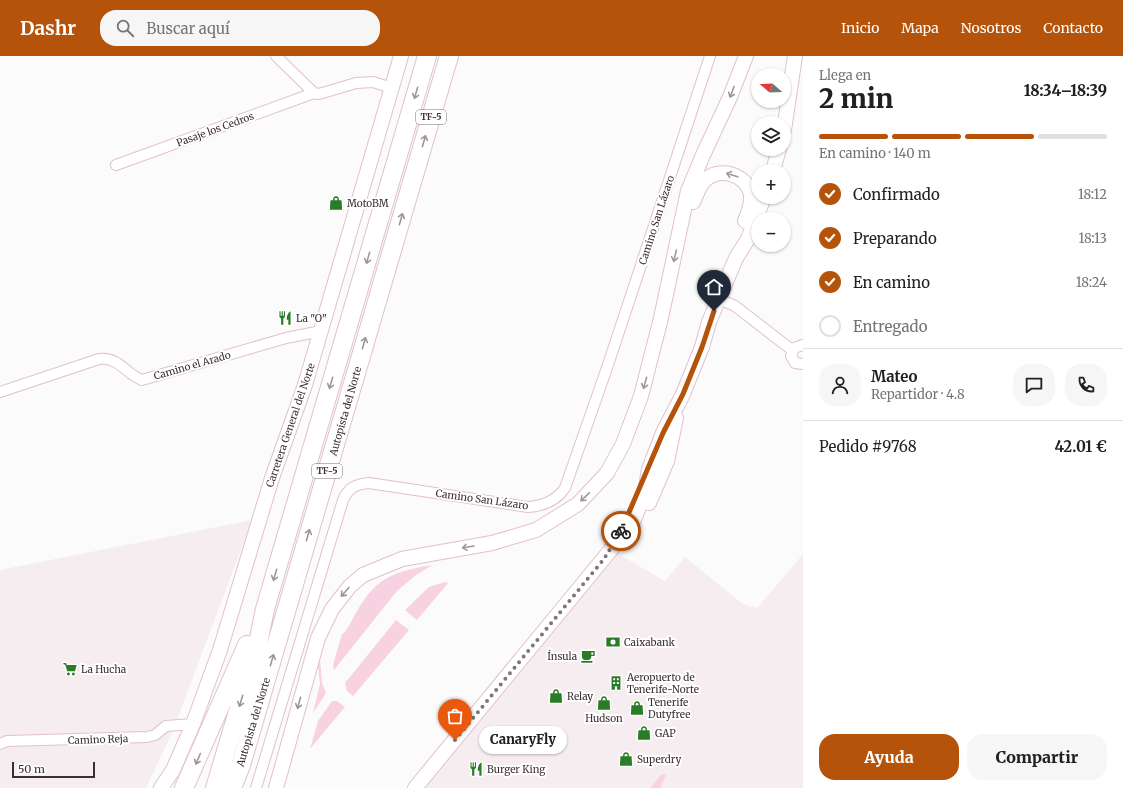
<!DOCTYPE html>
<html lang="es">
<meta charset="utf-8">
<style>
:root{--surface:#fff;--page:#f6f6f6;--text:#202124;--muted:#757577;--line:#e0e0e0;--accent:#b45309}
body{margin:0;font-family:Merriweather,serif;background:var(--page);color:var(--text);height:100vh;display:flex;flex-direction:column;font-size:15px;white-space:nowrap}
*{box-sizing:border-box;margin:0}
p{font-size:13px;color:var(--muted)}
.icon{flex:none;width:22px;height:22px;fill:none;stroke:currentColor;stroke-width:2;stroke-linecap:round;stroke-linejoin:round}
.map{position:relative;flex:1;overflow:hidden}
.side{display:flex;flex-direction:column;background:var(--surface);width:320px}
.side>*{flex:none}
.needle{width:26px;rotate:289deg}
.buttons{position:absolute;left:751px;top:12px;display:grid;gap:8px}
.buttons a{display:grid;place-items:center;width:40px;height:40px;border-radius:50%;background:var(--surface);box-shadow:0 1px 3px #0004;font-size:20px}
.scale{position:absolute;left:12px;bottom:10px;width:83px;box-sizing:border-box;padding-left:4px;border:2px solid #3c2f34;border-top:0;font-size:11px;line-height:14px;white-space:nowrap;color:#3c2f34;-webkit-text-stroke:3px #fff;paint-order:stroke}
.pin{position:absolute;display:grid;place-items:center;width:34px;height:34px;color:#fff;margin:-41px -17px;border-radius:50% 50% 50% 0;rotate:-45deg;box-shadow:0 0 4px #0007}
.pin .icon{rotate:45deg}
.courier{position:absolute;display:grid;place-items:center;width:40px;height:40px;margin:-20px;border:3px solid #b45309;border-radius:50%;background:#fff;color:#222;box-shadow:0 1px 5px #0007}
.bubble{position:absolute;height:28px;border-radius:14px;background:var(--surface);box-shadow:0 1px 3px #0004;font-size:13px;font-weight:800;line-height:28px;text-align:center}
.head em{font-style:normal;font-weight:800}
.head div{display:flex;flex-direction:column-reverse}
.head{display:flex;align-items:center;justify-content:space-between;height:68px;padding:0 16px}
h1{font-size:26px;font-weight:800;line-height:30px}
.bar{display:grid;grid-template-columns:repeat(4,1fr);gap:6px 4px;align-content:center;height:48px;padding:0 16px}
.bar i{height:5px;border-radius:3px;background:var(--line)}
.bar .selected{background:var(--accent)}
.bar p{grid-column:span 4}
.line{display:flex;align-items:center;gap:10px;padding:0 16px;border-top:1px solid var(--line)}
.line div{flex:1}
.round{display:grid;place-items:center;flex:none;width:42px;height:42px;border-radius:16px;background:var(--page)}
ol{padding:0 16px;list-style:none}
li{display:flex;align-items:center;gap:12px;height:44px}
li p{margin-inline-start:auto}
li .icon{padding:4px;border-radius:50%;background:var(--accent);color:#fff;stroke-width:4}
li:last-child{color:var(--muted)}
li i{width:22px;height:22px;border:2px solid var(--line);border-radius:50%}
.primary-button{display:flex;gap:8px;margin-top:auto;padding:8px 16px}
.primary-button a{flex:1;height:46px;border-radius:16px;background:var(--accent);color:#fff;font-size:16px;font-weight:800;line-height:46px;text-align:center}
.primary-button a+a{background:var(--page);color:var(--text)}
header{display:flex;align-items:center;gap:24px;box-sizing:border-box;height:56px;padding:0 20px;background:var(--accent);color:#fff}
header strong{font-size:19px}
nav{display:flex;gap:22px;margin-inline-start:auto;font-size:14px}
.search{width:280px;height:36px;background:var(--page);display:flex;align-items:center;gap:10px;box-sizing:border-box;padding:0 14px;border-radius:16px;color:var(--muted);font-size:15px}
main{display:flex;flex:1;min-height:0}
.map>svg:first-child{display:block}
.built{fill:#f6edf0}
.green{fill:#f8d2e1}
.lines{fill:none;stroke-linecap:round;stroke-linejoin:round}
.street-casing{stroke:#e2c0cd;stroke-width:12}
.secondary-casing{stroke:#e2c0cd;stroke-width:16}
.highway-casing{stroke:#e2c0cd;stroke-width:20}
.street{stroke:#fff;stroke-width:10}
.secondary{stroke:#fff;stroke-width:14}
.highway{stroke:#fff;stroke-width:18}
.oneway{stroke:#9e979a}
.done{stroke:#7f767a;stroke-width:4;stroke-dasharray:0 7.2}
.route{stroke:#b45309;stroke-width:5}
.labels{text-anchor:middle;stroke-width:4;stroke-linejoin:round;paint-order:stroke}
.shield{fill:#fff;stroke:#766d71;stroke-width:1}
.shield-label{font-size:9px;font-weight:bold;fill:#3c2f34}
.street-label{font-size:10px;fill:#3c2f34;stroke:#fff}
.poi-label{font-size:10px;fill:#3c2f34;stroke:#fff;text-anchor:start}
</style>
<header>
<strong>Dashr</strong>
<div class="search"><svg class="icon" aria-label="search" viewBox="0 0 24 24"><circle cx="10" cy="10" r="6"/><path d="M15 15l6 6"/></svg>Buscar aquí</div>
<nav><a>Inicio</a><a>Mapa</a><a>Nosotros</a><a>Contacto</a></nav>
</header>
<main>
<div class="map">
<svg width="803" height="732" viewBox="0 0 803 732">
<rect width="100%" height="100%" fill="#fbfbfb"/>
<path class="built" d="M252,464L172,677L146,732H0V514Z
M608,492L665,525L685,501L743,548L757,552L803,498V732H409Z"/>
<path class="green" d="M432,509L416,519L397,535L334,614L333,609L342,578L345,576C349,570 352,564 356,557C376,521 393,516 432,509Z
M445,526L448,527L417,564L405,554L429,531Z
M396,564L409,574L353,640L347,635L345,627Z
M320,602L322,627L326,637L313,657L320,628L318,610Z
M332,645H337L345,651L310,693L318,665Z
M662,718L666,719L660,732H650Z"/>
<g class="lines">
<defs>
<path id="street" d="M276,0L314,37L319,38L356,27L373,26L392,32
M116,109L314,37
M719,243L735,250L792,294
M803,289L794,292L791,300L795,307L803,308
M0,336L99,303C120,301 124,317 142,324L286,282L321,275
M0,688L7,685L147,681L155,679L166,670L193,668
M256,732L343,444C348,432 356,428 369,427L528,451C544,450 556,445 565,432L609,306L710,0"/>
<path id="secondary" d="M784,74L795,0
M773,115L779,93
M693,146C697,139 698,131 704,125C719,110 746,118 751,138C752,148 749,156 745,165
M649,447L667,405L676,362
M161,732L173,714L193,668L220,594L272,422L305,329L401,0
M276,732L318,582L332,553L350,530L363,519L402,503L492,487L536,474L578,448L607,417L623,388L641,340L661,262L688,135L703,99L730,41L746,0
M415,732L632,468L645,437L649,413L663,377L683,338L702,291L709,266L736,202L748,183L764,141"/>
<path id="highway" d="M184,732L247,589
M215,732L257,592L265,553L427,0
M232,732L241,709L449,0"/>
</defs>
<use href="#street" class="street-casing"/>
<use href="#secondary" class="secondary-casing"/>
<use href="#highway" class="highway-casing"/>
<use href="#street" class="street"/>
<use href="#secondary" class="secondary"/>
<use href="#highway" class="highway"/>
</g>
<defs><path id="oneway-shaft" d="M-6 0H5M1.5-3L5.5 0L1.5 3" fill="none" stroke-width="1.6" stroke-linecap="round" stroke-linejoin="round"/></defs>
<g class="oneway">
<use href="#oneway-shaft" transform="translate(732 36) rotate(111)"/>
<use href="#oneway-shaft" transform="translate(416 37) rotate(106)"/>
<use href="#oneway-shaft" transform="translate(424 85) rotate(-74)"/>
<use href="#oneway-shaft" transform="translate(732 119) rotate(-162)"/>
<use href="#oneway-shaft" transform="translate(401 163) rotate(-74)"/>
<use href="#oneway-shaft" transform="translate(675 200) rotate(103)"/>
<use href="#oneway-shaft" transform="translate(368 202) rotate(106)"/>
<use href="#oneway-shaft" transform="translate(364 287) rotate(-74)"/>
<use href="#oneway-shaft" transform="translate(331 327) rotate(106)"/>
<use href="#oneway-shaft" transform="translate(645 327) rotate(106)"/>
<use href="#oneway-shaft" transform="translate(585 441) rotate(136)"/>
<use href="#oneway-shaft" transform="translate(308 479) rotate(-74)"/>
<use href="#oneway-shaft" transform="translate(468 491) rotate(171)"/>
<use href="#oneway-shaft" transform="translate(275 519) rotate(106)"/>
<use href="#oneway-shaft" transform="translate(345 536) rotate(131)"/>
<use href="#oneway-shaft" transform="translate(272 604) rotate(-74)"/>
<use href="#oneway-shaft" transform="translate(241 645) rotate(107)"/>
<use href="#oneway-shaft" transform="translate(299 647) rotate(105)"/>
<use href="#oneway-shaft" transform="translate(198 703) rotate(113)"/>
</g>
<g class="lines">
<path class="done" d="M455,684L604,503L621,475"/>
<path class="route" d="M621,475L663,377L683,338L702,291L714,255"/>
</g>
<defs>
<symbol id="shop-bare" viewBox="-9 -9 18 18"><path d="M-5-2.5h2.3a2.7 3.5 0 0 1 5.4 0H5L5.5 6h-11ZM-1.5-2.5h3a1.5 2.3 0 0 0-3 0Z" fill="#2a7c28" stroke="#fff" stroke-width="2.5" paint-order="stroke"/></symbol>
<symbol id="restaurant-bare" viewBox="-9 -9 18 18"><path d="M-5-6h1v4h1v-4h1v4h1v-4h1v5L-1.5 .5V6h-2V.5L-5-1ZM5-6V6H3V1.5H1.5Q1.5-4 5-6Z" fill="#2a7c28" stroke="#fff" stroke-width="2.5" paint-order="stroke"/></symbol>
<symbol id="bank-bare" viewBox="-9 -9 18 18"><path d="M-6-4H6V4H-6ZM0-2.3a2.3 2.3 0 1 0 0 4.6a2.3 2.3 0 1 0 0-4.6Z" fill="#2a7c28" stroke="#fff" stroke-width="2.5" paint-order="stroke"/></symbol>
<symbol id="cafe-bare" viewBox="-9 -9 18 18"><path d="M-5.5-4.5H6V0H3Q3 3.5 0 3.5H-2.5Q-5.5 3.5-5.5 0ZM3-3.2v2h1.7v-2ZM-6 4.5H4V6H-6Z" fill="#2a7c28" stroke="#fff" stroke-width="2.5" paint-order="stroke"/></symbol>
<symbol id="supermarket-bare" viewBox="-9 -9 18 18"><path d="M-6-5.5h2.5l.6 2H6L4.5 2H-2.5L-4.4-4H-6ZM-1.5 3.2a1.3 1.3 0 1 0 .1 0ZM3 3.2a1.3 1.3 0 1 0 .1 0Z" fill="#2a7c28" stroke="#fff" stroke-width="2.5" paint-order="stroke"/></symbol>
<symbol id="building-bare" viewBox="-9 -9 18 18"><path d="M-4-6H4V6H1V3H-1V6H-4ZM-2.5-4.3h1.7v1.8h-1.7ZM.8-4.3h1.7v1.8H.8ZM-2.5-1h1.7V.8h-1.7ZM.8-1h1.7V.8H.8Z" fill="#2a7c28" stroke="#fff" stroke-width="2.5" paint-order="stroke"/></symbol>
</defs>
<g fill-rule="evenodd">
<use href="#shop-bare" x="326" y="137" width="20" height="20"/>
<use href="#restaurant-bare" x="275" y="252" width="20" height="20"/>
<use href="#bank-bare" x="603" y="576" width="20" height="20"/>
<use href="#cafe-bare" x="578" y="590" width="20" height="20"/>
<use href="#supermarket-bare" x="60" y="603" width="20" height="20"/>
<use href="#building-bare" x="606" y="617" width="20" height="20"/>
<use href="#shop-bare" x="546" y="630" width="20" height="20"/>
<use href="#shop-bare" x="594" y="637" width="20" height="20"/>
<use href="#shop-bare" x="627" y="642" width="20" height="20"/>
<use href="#shop-bare" x="634" y="667" width="20" height="20"/>
<use href="#shop-bare" x="616" y="693" width="20" height="20"/>
<use href="#restaurant-bare" x="466" y="703" width="20" height="20"/>
</g>
<g class="labels">
<g class="shield">
<rect x="416" y="54" width="30" height="14" rx="3"/>
<rect x="312" y="408" width="30" height="14" rx="3"/>
</g>
<g class="shield-label">
<text x="431" y="64">TF-5</text>
<text x="327" y="418">TF-5</text>
</g>
<g class="street-label">
<text transform="translate(215 73) rotate(-20)" y="4">Pasaje los Cedros</text>
<text transform="translate(656 164) rotate(-72)" y="4">Camino San Lázaro</text>
<text transform="translate(192 309) rotate(-16)" y="4">Camino el Arado</text>
<text transform="translate(345 355) rotate(-74)" y="4">Autopista del Norte</text>
<text transform="translate(290 369) rotate(-71)" y="4">Carretera General del Norte</text>
<text transform="translate(482 443) rotate(8)" y="4">Camino San Lázaro</text>
<text transform="translate(253 666) rotate(-73)" y="4">Autopista del Norte</text>
<text transform="translate(98 683) rotate(-2)" y="4">Camino Reja</text>
</g>
<g class="poi-label">
<text x="347" y="151">MotoBM</text>
<text x="296" y="266">La "O"</text>
<text x="624" y="590">Caixabank</text>
<text x="577" y="604" text-anchor="end">Ínsula</text>
<text x="81" y="617">La Hucha</text>
<text x="627" y="625">Aeropuerto de<tspan x="627" dy="12">Tenerife-Norte</tspan></text>
<text x="567" y="644">Relay</text>
<text x="648" y="650">Tenerife<tspan x="648" dy="12">Dutyfree</tspan></text>
<text x="604" y="666" text-anchor="middle">Hudson</text>
<text x="655" y="681">GAP</text>
<text x="637" y="707">Superdry</text>
<text x="487" y="717">Burger King</text>
</g>
</g>
</svg>
<div class="buttons">
<a><svg class="needle" viewBox="-14 -14 28 28"><path d="M0-13l5 13h-10z" fill="#e53935"/><path d="M0 13l5-13h-10z" fill="#757577"/></svg></a>
<a><svg class="icon" aria-label="layers" viewBox="0 0 24 24"><path d="M12 4l9 5-9 5-9-5zM3 14l9 5 9-5"/></svg></a>
<a>+</a>
<a>−</a>
</div>
<div class="scale">50 m</div>
<div class="pin" style="left:455px;top:684px;background:#ea580c"><svg class="icon" aria-label="bag" viewBox="0 0 24 24"><path d="M5 8h14l-1 12H6zM9 8a3 3 0 0 1 6 0"/></svg></div>
<div class="pin" style="left:714px;top:255px;background:#1f2937"><svg class="icon" aria-label="home" viewBox="0 0 24 24"><path d="M3 11l9-7 9 7M6 9v11h12V9"/></svg></div>
<div class="courier" style="left:621px;top:475px"><svg class="icon" aria-label="bike" viewBox="0 0 24 24"><circle cx="6" cy="16" r="4"/><circle cx="18" cy="16" r="4"/><path d="M6 16l4-8h5l3 8M10 8l3 8H6M13 5h3"/></svg></div>
<div class="bubble" style="left:479px;top:670px;width:88px">CanaryFly</div>
</div>
<section class="side">
<div class="head"><div><h1>2 min</h1><p>Llega en</p></div><em>18:34–18:39</em></div>
<div class="bar"><i class="selected"></i><i class="selected"></i><i class="selected"></i><i></i><p>En camino · 140 m</p></div>
<ol>
<li><svg class="icon" aria-label="check" viewBox="0 0 24 24"><path d="M5 12l5 5 9-10"/></svg>Confirmado<p>18:12</p></li>
<li><svg class="icon" aria-label="check" viewBox="0 0 24 24"><path d="M5 12l5 5 9-10"/></svg>Preparando<p>18:13</p></li>
<li><svg class="icon" aria-label="check" viewBox="0 0 24 24"><path d="M5 12l5 5 9-10"/></svg>En camino<p>18:24</p></li>
<li><i></i>Entregado</li>
</ol>
<div class="line" style="height:72px"><a class="round"><svg class="icon" aria-label="person" viewBox="0 0 24 24"><circle cx="12" cy="8" r="4"/><path d="M4 21q1-7 8-7t8 7"/></svg></a><div><b>Mateo</b><p>Repartidor · 4.8</p></div><a class="round"><svg class="icon" aria-label="chat" viewBox="0 0 24 24"><path d="M4 5h16v11H9l-5 4z"/></svg></a><a class="round"><svg class="icon" aria-label="phone" viewBox="0 0 24 24"><path d="M5 4h4l2 5-3 2q2 4 5 5l2-3 5 2v4C11 20 4 13 5 4z"/></svg></a></div>
<div class="line" style="height:52px"><div>Pedido #9768</div><b>42.01 €</b></div>
<div class="primary-button"><a>Ayuda</a><a>Compartir</a></div>
</section>
</main>
